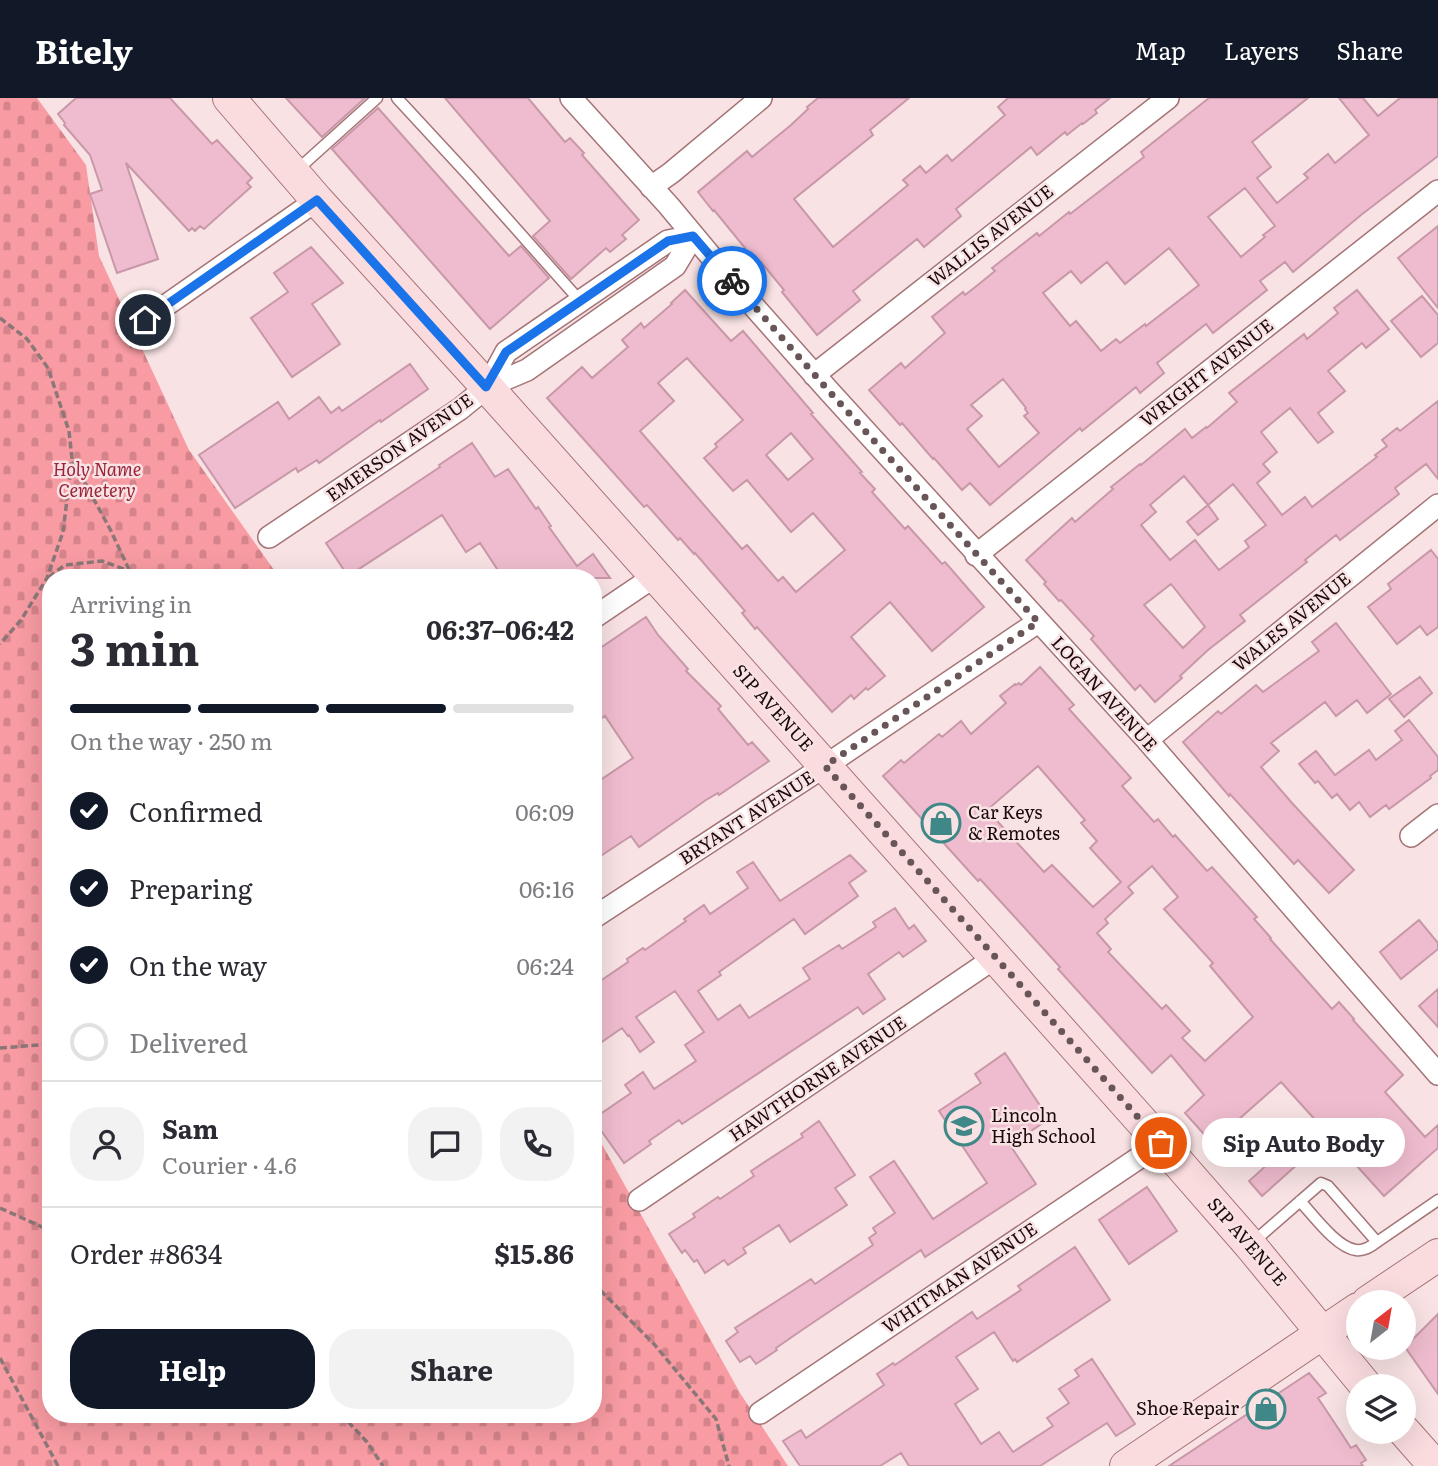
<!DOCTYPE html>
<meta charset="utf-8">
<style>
:root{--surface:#fff;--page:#f2f2f3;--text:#2b2b33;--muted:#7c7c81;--line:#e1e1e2;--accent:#111827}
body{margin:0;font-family:Literata,serif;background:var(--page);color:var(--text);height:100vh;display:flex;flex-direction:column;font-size:26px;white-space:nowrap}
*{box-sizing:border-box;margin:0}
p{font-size:23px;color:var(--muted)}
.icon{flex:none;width:38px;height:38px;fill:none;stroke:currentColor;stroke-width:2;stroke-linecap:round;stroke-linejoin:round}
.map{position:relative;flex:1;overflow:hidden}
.details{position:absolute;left:42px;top:471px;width:560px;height:854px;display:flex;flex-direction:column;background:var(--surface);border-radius:28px;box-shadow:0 7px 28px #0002}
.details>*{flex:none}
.needle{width:46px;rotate:31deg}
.tools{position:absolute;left:1346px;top:1192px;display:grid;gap:14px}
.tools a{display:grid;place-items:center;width:70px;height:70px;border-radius:50%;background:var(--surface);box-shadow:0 7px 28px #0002;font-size:35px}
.pin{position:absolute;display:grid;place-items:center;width:60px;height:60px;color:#fff;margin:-30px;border:4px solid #fff;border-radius:50%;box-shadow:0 2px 7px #0007}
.courier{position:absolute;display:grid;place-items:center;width:70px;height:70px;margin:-35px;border:5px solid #1a73e8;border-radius:50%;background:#fff;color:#222;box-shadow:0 2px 9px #0007}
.bubble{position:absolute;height:49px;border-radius:24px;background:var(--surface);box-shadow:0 7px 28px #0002;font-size:23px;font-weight:700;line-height:49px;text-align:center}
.head em{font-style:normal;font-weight:700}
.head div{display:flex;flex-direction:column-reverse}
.head{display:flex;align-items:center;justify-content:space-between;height:119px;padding:0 28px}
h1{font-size:46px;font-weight:700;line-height:52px}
.bar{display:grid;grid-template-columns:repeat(4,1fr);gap:10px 7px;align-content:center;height:84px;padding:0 28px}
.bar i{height:9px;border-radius:5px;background:var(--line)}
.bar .on{background:var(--accent)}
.bar p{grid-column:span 4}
.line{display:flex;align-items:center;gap:18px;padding:0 28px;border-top:2px solid var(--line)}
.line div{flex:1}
.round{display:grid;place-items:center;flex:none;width:74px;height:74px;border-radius:28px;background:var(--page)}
ol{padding:0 28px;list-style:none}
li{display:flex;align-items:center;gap:21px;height:77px}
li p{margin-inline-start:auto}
li .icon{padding:7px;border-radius:50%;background:var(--accent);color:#fff;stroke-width:4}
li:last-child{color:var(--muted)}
li i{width:38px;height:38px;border:4px solid var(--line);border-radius:50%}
.cta{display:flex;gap:14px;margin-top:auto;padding:14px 28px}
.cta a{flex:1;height:80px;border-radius:28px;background:var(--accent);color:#fff;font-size:28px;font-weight:700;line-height:80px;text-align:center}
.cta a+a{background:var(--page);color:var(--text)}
header{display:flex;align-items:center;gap:42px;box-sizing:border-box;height:98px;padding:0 35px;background:var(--accent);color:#fff}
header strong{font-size:33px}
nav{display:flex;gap:38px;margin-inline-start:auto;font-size:24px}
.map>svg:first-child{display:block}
.cemetery{fill:url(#cemetery-stones)}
.building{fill:#eebcce;stroke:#c898a9;stroke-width:2;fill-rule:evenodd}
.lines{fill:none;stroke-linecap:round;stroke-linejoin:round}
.lane-casing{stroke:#a57477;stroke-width:13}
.street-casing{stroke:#a57477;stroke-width:24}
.secondary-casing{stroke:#a57477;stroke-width:34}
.path{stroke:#8b7778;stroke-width:3.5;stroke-dasharray:7 3.5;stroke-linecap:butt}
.lane{stroke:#fff;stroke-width:10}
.street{stroke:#fff;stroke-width:21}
.secondary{stroke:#fadcdf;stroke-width:32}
.done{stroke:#685557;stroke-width:7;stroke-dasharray:0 12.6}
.route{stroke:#1a73e8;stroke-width:9}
.labels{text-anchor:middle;stroke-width:5;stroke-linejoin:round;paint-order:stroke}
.street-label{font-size:18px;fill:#1b090b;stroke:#f8e2e3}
.park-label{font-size:18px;font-style:italic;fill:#9a253b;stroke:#f8e2e3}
.poi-label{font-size:18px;fill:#1b090b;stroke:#f8e2e3;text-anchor:start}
</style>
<header>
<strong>Bitely</strong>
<nav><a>Map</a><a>Layers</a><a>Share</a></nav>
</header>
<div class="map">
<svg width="1438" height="1368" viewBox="0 0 1438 1368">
<defs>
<pattern id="cemetery-stones" width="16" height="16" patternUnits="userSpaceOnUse" patternTransform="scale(1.75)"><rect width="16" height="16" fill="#f89ba2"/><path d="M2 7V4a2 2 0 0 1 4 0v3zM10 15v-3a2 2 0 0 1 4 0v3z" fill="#d4848a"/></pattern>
</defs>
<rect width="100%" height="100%" fill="#f8e2e3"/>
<path class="cemetery" d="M0,0H37L86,67L99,158L189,352L279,479L51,480V1316H593V1030L740,1295L788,1368H0Z"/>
<path class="building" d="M76,0H170L212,46L217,42L252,80L247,85L251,89L204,131L200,128L195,133L192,130L189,133L126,65L158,161L117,175L90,96L102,92L90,57L64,27L65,25L58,16Z
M286,0H365L322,39Z
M445,0H528L565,44L570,40L584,55L582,57L639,122L622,137L626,141L610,154L606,150L571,181L533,138L550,123Z
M818,0H909L870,32L873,37L794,101L833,149L908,87L903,82L920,68L926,75L947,57L952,63L1005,17L998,9L1008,0H1110L1095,12L1097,15L1083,26L1082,25L1067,37L1065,34L1037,57L1031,49L956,111L961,118L924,149L917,141L853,193L860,202L817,237L782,194L784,192L761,164L756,168L743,152L745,150L714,112L713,113L698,94L747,53L752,59L791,27L808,11L807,9Z
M1209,0H1308L1252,44L1271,69L1257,80L1277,105L1308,80L1304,76L1328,56L1335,65L1369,37L1339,0H1363L1378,18L1400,0H1438V58L1361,117L1293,174L1285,164L1260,183L1267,192L1213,235L1206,226L1157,265L1164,275L1140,295L1136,289L1082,333L1080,330L990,407L970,385L962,392L934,360L933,361L902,325L900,327L869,292L901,265L905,270L945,235L932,219L963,194L965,197L979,186L995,173L992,170L1037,135L1039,138L1069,114L1070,116L1144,59L1141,54ZM1245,90L1275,128L1263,137L1265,139L1241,159L1208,119ZM1169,150L1199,187L1146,228L1145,226L1120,245L1116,241L1101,253L1076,223L1070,228L1043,195L1071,173L1081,185L1107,164L1125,186ZM1003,281L1026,310L1025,311L1028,315L1024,318L1039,335L999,369L967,331L982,318L971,307Z
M378,10L509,158L521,148L549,180L490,231L332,51Z
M1438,128V210L1398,160Z
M311,149L343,185L312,206L340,246L292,279L251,220L288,194L274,175Z
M685,192L731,243L743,233L813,315L811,316L862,374L860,375L875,391L872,394L905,431L908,428L942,466L945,464L984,509L932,553L890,504L851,539L885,578L868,592L866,590L854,601L851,597L832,614L757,529L755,531L742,515L745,513L695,455L694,456L680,440L678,442L647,407L644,409L547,300L582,269L592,280L628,249L622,242L641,225L644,230L672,206L671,205ZM687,260L743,322L715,346L717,349L704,360L733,393L747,382L791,434L813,415L845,452L796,494L783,479L778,483L747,447L742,451L640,333L674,303L658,285ZM791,335L813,361L788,382L766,357Z
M1357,192L1389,231L1366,250L1362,245L1328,273L1345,293L1318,315L1333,334L1318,345L1290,310L1261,334L1277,354L1263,366L1270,374L1257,385L1282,417L1305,399L1312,409L1377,359L1375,357L1387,348L1382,342L1397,330L1400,333L1438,303V381L1426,366L1395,390L1399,396L1340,442L1336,437L1305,462L1307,464L1240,517L1245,523L1208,552L1180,578L1182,580L1155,604L1140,587L1135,592L1091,541L1094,538L1061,502L1059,503L1044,486L1046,484L1026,462L1072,420L1075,424L1113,391L1111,389L1125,378L1140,366L1141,367L1185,331L1192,340L1206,329L1207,330L1237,304L1229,295L1304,236L1307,241L1338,215L1334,210ZM1184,378L1208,407L1233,386L1266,427L1245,443L1249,449L1219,472L1195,442L1170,462L1141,427L1156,414L1150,407ZM1171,486L1205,529L1183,550L1144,507Z
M1422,198L1438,217V245L1421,259L1391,223Z
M410,266L428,291L381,324L380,322L319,365L317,362L298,374L296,370L235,410L199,357L278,304L289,321L319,299L331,315L339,309L342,313Z
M472,345L495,379L508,371L536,411L538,409L551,428L549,429L577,468L593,456L610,480H503L480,445L466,454L442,417L348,478L326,445L440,369L439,367Z
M1208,407L1218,421L1198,437L1187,424Z
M1431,452L1438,461V529L1427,537L1420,528L1397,546L1368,509L1391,491L1388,486Z
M646,519L658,537L688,571L686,573L721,608L718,611L748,647L752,644L769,663L719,697L718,695L706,702L639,749L631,738L593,763V687L633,660L605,618L593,626V555Z
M1336,525L1391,596L1367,615L1357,602L1336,618L1325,604L1271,645L1279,653L1261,669L1292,705L1354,772L1329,795L1298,762L1294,766L1230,696L1229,698L1183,644L1218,613L1221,616L1256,587L1263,594L1319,553L1312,544Z
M1040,569L1074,607L1069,611L1131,680L1122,688L1154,724L1158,721L1173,739L1175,737L1207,773L1212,769L1257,819L1254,821L1271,840L1270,841L1332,911L1339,904L1354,921L1353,922L1403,977L1385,994L1425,1039L1438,1027V1050L1384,1098L1281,984L1212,1045L1185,1015L1204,997L1171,957L1152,975L1058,871L1060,869L1013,817L980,781L978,783L883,678L901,662L904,665L939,636L942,639L961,623L971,636L1006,605L1000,598L1015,586L1016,587L1019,585L1021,587ZM1038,668L1085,722L1081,725L1097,743L1090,750L1121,784L1093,809L1052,767L1044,774L987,712ZM1152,768L1178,799L1164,811L1213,865L1210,868L1253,919L1205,963L1182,940L1190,933L1166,907L1162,911L1108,854L1111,851L1097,835L1108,825L1105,821L1133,795L1128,789Z
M1420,579L1432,595L1404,619L1389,601Z
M1409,622L1438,659V672L1430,678L1431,680L1389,711L1386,707L1370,719L1359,704L1350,712L1337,696L1332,700L1318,683L1315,685L1299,666L1316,653L1335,677L1369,652L1376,662L1402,642L1395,633Z
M850,757L866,773L849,785L858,798L805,836L794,821L719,874L721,877L698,893L718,922L740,907L749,920L810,881L803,870L839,847L842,851L876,829L873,824L895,810L909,831L914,827L926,843L903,859L899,854L868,876L885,901L863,916L858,909L682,1026L679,1022L649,1043L651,1046L624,1065L593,1021L631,995L625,987L643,974L654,991L696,963L685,947L704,934L675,893L636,919L654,944L640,954L629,937L628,938L622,930L593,950V888L628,864L627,861L643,850L645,852L686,823L684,821L704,807L710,816L748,790L737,774L753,764L780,803Z
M1419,822L1438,845V851L1401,881L1380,854Z
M1438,891V929L1419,908Z
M1005,955L1049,1021L1010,1047L1036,1086L925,1159L921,1152L805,1230L776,1250L777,1252L756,1266L750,1258L740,1264L726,1243L738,1234L735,1230L811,1181L815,1186L873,1147L869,1140L876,1135L873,1130L895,1115L870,1079L894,1063L933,1121L987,1085L939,1013L981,985L975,976Z
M819,1023L855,1077L835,1090L847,1107L790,1144L779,1127L743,1150L746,1155L728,1167L724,1162L705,1175L697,1162L694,1164L685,1152L682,1155L669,1136L695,1119L693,1116L718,1099L720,1101L754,1078L751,1073L803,1039L801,1036Z
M1288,1052L1299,1065L1262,1098L1249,1083L1280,1055L1282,1058Z
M1147,1089L1177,1133L1129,1166L1099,1122Z
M1075,1149L1110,1202L1017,1264L1015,1261L1013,1263L994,1234L973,1248L956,1259L978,1291L955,1306L981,1346L999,1334L1013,1354L1053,1328L1047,1320L1069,1305L1059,1291L1079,1278L1075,1272L1092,1261L1135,1326L1116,1338L1107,1325L1040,1368H909L901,1355L880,1368H800L783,1343L801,1332L806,1340L884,1287L877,1276L893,1265L895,1267L972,1214L977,1221L1021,1192L1018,1188Z
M1438,1216V1296L1405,1249Z
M1309,1275L1326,1295L1318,1300L1340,1333L1351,1350L1356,1347L1366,1362L1361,1365L1363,1368H1169Z"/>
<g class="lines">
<defs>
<path id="lane" d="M397,0L470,79L581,204
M296,73L377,0
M1300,1103C1313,1117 1337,1150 1356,1152C1364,1153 1370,1149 1377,1144
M1251,1146L1321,1085L1328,1088L1377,1144L1438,1102"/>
<path id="street" d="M571,0L669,108L734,186L828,292L1147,642L1438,976
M651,89L671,75L761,0
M145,222L317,102
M814,277L1168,0
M487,289L527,272L675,168L693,138
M269,439L460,311L487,289L506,254L668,143L693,138
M976,457L1438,93
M593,520L655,478
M1147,642L1438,407
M1411,738L1438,717
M593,820L825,668L1038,524
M639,1102L996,859
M760,1315L1161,1045"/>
<path id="secondary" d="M229,0L317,102L487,289L1161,1045L1250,1147L1366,1288
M1368,1204L1438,1157
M1404,1333L1435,1368
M1126,1368L1358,1211"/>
</defs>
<use href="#lane" class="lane-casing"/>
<use href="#street" class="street-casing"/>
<use href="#secondary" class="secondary-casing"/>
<path class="path" d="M0,220L27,241L48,270L69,333L72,361L63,434L47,480L21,522L0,546
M73,363L110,431L133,480
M49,479L65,467L102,463L129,473
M0,950L51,946
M0,1110L51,1133
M593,1185L654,1246L716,1321L729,1368
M0,1260L58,1368
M341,1316L367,1344L383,1368"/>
<use href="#lane" class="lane"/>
<use href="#street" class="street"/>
<use href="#secondary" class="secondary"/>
</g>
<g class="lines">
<path class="done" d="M732,183L828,292L1038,524L825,668L1161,1045"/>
<path class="route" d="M145,222L317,102L486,289L506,254L668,143L693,138L732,183"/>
</g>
<defs>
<symbol id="shop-ring" viewBox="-11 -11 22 22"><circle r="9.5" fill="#f8e2e3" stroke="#408888" stroke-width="1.5"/><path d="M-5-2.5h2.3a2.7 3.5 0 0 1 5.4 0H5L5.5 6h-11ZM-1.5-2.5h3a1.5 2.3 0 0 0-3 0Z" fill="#408888"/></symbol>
<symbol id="school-ring" viewBox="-11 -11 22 22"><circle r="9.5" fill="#f8e2e3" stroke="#408888" stroke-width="1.5"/><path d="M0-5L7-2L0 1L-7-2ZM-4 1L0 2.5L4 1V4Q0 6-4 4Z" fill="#408888"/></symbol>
</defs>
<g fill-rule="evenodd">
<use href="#shop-ring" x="919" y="703" width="44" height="44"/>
<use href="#school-ring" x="942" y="1006" width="44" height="44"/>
<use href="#shop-ring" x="1244" y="1289" width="44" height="44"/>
</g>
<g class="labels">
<g class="street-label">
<text transform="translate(991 138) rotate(-38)" y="6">WALLIS AVENUE</text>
<text transform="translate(1207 275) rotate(-38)" y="6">WRIGHT AVENUE</text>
<text transform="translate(400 350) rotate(-35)" y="6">EMERSON AVENUE</text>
<text transform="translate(1292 524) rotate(-39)" y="6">WALES AVENUE</text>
<text transform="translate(1104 596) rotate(48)" y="6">LOGAN AVENUE</text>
<text transform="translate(773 610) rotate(48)" y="6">SIP AVENUE</text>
<text transform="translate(747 720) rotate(-33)" y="6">BRYANT AVENUE</text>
<text transform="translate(818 981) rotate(-34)" y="6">HAWTHORNE AVENUE</text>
<text transform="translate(1247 1144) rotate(49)" y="6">SIP AVENUE</text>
<text transform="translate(960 1180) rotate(-34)" y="6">WHITMAN AVENUE</text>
</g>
<g class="park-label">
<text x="97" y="378">Holy Name<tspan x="97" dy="21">Cemetery</tspan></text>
</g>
<g class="poi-label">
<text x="968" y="721">Car Keys<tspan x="968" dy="21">&amp; Remotes</tspan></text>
<text x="991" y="1024">Lincoln<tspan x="991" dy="21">High School</tspan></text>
<text x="1239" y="1317" text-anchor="end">Shoe Repair</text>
</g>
</g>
</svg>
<div class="tools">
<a><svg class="needle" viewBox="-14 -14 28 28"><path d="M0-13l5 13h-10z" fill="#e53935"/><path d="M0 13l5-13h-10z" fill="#7c7c81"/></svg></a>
<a><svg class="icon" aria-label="layers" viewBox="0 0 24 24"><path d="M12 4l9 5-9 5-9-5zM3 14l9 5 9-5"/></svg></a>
</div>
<div class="pin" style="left:1161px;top:1045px;background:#ea580c"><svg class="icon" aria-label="bag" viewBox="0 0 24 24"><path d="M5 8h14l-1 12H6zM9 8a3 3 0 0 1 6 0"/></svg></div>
<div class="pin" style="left:145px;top:222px;background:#1f2937"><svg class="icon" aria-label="home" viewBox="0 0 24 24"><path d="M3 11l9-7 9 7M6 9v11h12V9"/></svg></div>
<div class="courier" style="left:732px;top:183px"><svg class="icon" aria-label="bike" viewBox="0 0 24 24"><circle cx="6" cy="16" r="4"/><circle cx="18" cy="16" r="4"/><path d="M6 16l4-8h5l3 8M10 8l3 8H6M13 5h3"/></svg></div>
<div class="bubble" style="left:1202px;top:1020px;width:203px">Sip Auto Body</div>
<section class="details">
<div class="head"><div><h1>3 min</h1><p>Arriving in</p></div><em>06:37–06:42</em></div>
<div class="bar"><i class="on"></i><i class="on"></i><i class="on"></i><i></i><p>On the way · 250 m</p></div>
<ol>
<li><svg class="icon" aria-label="check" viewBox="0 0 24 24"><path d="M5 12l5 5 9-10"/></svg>Confirmed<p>06:09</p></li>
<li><svg class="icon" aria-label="check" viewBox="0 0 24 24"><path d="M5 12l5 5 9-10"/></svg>Preparing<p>06:16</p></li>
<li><svg class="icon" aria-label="check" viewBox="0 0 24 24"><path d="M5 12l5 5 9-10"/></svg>On the way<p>06:24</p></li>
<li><i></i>Delivered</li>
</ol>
<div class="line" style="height:126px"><a class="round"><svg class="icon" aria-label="person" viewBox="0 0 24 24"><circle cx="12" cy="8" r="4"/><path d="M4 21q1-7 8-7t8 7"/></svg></a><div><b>Sam</b><p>Courier · 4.6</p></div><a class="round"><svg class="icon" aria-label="chat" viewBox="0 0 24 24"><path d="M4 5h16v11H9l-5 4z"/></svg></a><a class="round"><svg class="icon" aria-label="phone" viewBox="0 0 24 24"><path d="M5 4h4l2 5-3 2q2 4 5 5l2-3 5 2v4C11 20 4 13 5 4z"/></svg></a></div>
<div class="line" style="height:91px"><div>Order #8634</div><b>$15.86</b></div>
<div class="cta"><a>Help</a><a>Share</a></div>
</section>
</div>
